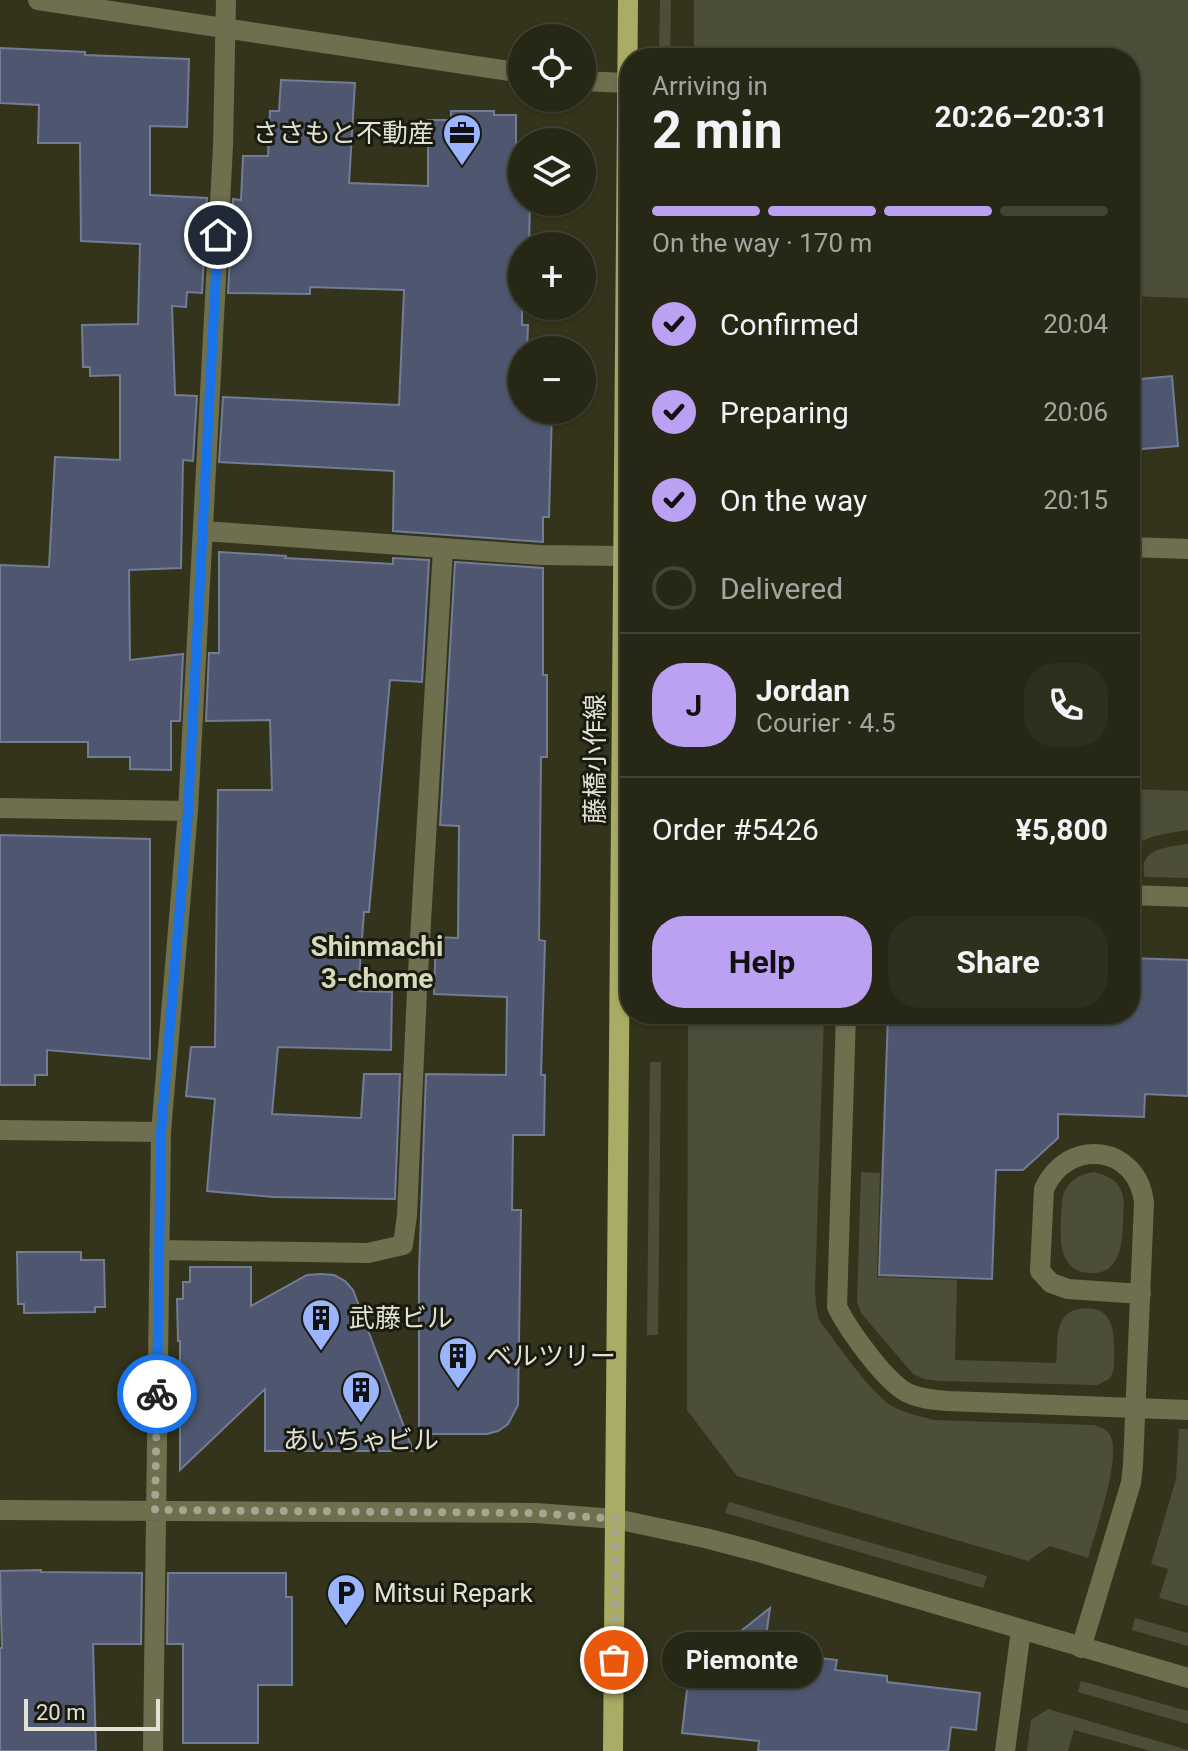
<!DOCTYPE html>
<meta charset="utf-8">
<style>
:root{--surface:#262714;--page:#2e2f1d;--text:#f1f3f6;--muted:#a4a5a0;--line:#424434;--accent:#bca0f2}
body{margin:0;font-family:Roboto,"Noto Sans JP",sans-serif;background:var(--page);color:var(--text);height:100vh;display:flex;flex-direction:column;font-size:30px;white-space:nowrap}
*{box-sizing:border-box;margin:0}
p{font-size:26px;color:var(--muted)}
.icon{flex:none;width:44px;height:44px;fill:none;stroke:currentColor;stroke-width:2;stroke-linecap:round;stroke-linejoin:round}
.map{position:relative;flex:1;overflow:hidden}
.side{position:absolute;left:620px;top:48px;width:520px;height:976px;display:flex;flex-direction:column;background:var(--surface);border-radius:32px;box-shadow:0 2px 6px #0004,0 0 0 2px var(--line)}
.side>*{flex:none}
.tools{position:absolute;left:508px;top:24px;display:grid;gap:16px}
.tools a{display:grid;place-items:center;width:88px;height:88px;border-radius:50%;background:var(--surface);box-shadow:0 2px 6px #0004,0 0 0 2px var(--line);font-size:40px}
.scale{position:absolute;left:24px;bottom:20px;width:136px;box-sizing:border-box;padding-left:8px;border:4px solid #e1e2d3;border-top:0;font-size:22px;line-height:28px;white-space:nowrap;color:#e1e2d3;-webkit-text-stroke:6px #1a1b10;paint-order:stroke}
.pin{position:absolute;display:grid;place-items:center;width:68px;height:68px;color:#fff;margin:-34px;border:4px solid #fff;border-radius:50%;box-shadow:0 2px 8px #0007}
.courier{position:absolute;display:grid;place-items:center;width:80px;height:80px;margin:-40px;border:6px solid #1a73e8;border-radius:50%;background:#fff;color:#222;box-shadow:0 2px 10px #0007}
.bubble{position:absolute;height:56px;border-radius:28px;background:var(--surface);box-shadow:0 2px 6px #0004,0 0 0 2px var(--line);font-size:26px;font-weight:700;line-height:56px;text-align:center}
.head em{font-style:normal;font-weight:700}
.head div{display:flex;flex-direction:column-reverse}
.head{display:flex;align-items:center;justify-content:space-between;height:136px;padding:0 32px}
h1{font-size:52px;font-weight:700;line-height:60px}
.bar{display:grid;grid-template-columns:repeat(4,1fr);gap:12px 8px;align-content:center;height:96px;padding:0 32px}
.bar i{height:10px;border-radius:6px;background:var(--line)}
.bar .on{background:var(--accent)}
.bar p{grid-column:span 4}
.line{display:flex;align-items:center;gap:20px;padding:0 32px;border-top:2px solid var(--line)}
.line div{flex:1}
.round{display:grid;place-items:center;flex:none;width:84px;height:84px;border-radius:32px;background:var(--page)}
ol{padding:0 32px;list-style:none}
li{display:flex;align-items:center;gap:24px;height:88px}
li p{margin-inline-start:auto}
li .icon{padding:8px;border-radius:50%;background:var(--accent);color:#111;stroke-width:4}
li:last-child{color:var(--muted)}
li i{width:44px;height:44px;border:4px solid var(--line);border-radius:50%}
.button{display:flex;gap:16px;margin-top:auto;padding:16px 32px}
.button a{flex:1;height:92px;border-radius:32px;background:var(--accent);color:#111;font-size:32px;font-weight:700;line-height:92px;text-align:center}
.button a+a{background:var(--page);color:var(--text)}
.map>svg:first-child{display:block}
.green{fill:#4d4e39}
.building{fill:#4e576f;stroke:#727c95;stroke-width:2}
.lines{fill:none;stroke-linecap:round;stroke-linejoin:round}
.minor{stroke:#6e6f4e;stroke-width:20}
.major{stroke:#aaab64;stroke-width:20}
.done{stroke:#a4a593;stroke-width:8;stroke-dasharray:0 14.4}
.route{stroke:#1a73e8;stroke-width:10}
.labels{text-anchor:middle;stroke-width:6;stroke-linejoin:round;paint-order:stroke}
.poi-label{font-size:26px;fill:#e1e2d3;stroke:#1a1b10;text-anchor:start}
.street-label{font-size:26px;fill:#e1e2d3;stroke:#1a1b10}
.neighbourhood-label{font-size:28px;font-weight:bold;fill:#d8d9bb;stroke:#1a1b10}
</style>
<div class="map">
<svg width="1188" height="1751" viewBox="0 0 1188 1751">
<rect width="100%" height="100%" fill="#33341b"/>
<path class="green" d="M660,0H671L670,58H659Z
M694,0H1188V298L1130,296V58H694Z
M1130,789L1188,791V830C1168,834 1142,834 1130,852Z
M1188,844V878L1144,877C1144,872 1143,867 1144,863C1149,847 1175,846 1188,844Z
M688,1014H824L815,1291L816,1305L819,1320C836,1342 870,1393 892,1406C905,1413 919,1416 933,1420L1094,1425C1100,1427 1107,1429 1110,1435C1122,1456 1095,1533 1088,1558L1050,1546L1028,1561L737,1476L687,1410Z
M650,1062H661L658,1335H647Z
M861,1172L880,1173L877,1277L957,1280L955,1360L1056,1363C1058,1350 1055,1331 1063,1319C1067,1313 1072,1310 1079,1309C1111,1304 1115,1328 1114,1354C1114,1362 1115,1372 1109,1379C1108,1380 1099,1384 1097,1385L938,1381L924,1379L913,1374L861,1313L857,1302Z
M1094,1172C1105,1175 1114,1178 1120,1188C1126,1199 1123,1212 1123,1224C1122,1246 1119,1275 1090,1273C1058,1272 1060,1238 1061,1215C1062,1205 1061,1194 1068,1186C1075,1176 1083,1174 1094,1172Z
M1179,1429H1188V1606L1159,1598L1168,1569L1151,1564L1176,1479Z
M729,1502L987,1576L983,1588L725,1513Z
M1135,1618L1188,1633V1646L1132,1630Z
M1081,1681L1188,1711V1724L1078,1692Z
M1048,1709L1188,1750V1751H1151L1074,1730L1068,1751H1027L1031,1720Z"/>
<path class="building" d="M0,48L85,52V55L189,59L187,127L150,126V195L207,198L202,293L187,292L186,307L172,306L175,395L197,396L193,461L183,460L181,568L129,570L130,660L183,654L180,721H171V770L130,769V757H88V742H0V565L49,567L55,457L120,460V375L90,376V367H83L82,325L138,324L140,244L81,241L80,143H38L39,105L0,103Z
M281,80L355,83L349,183L428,186V120H451V111H494V115H516V156H521L520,192H522V202H530L529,246H522V325H528L527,350H522V410H552L549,517H543V542L393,531L394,471L219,462L223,397L399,405L404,290L310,287V294L228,293L233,199L241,200L243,156H268L270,111H279Z
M1172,376L1178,446L1130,450V380Z
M219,552L286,556L285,558L393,564V558L429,560L422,682L390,680L369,912H364L358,991L392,992L391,1050L278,1047L272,1114L361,1118L364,1074H400L395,1199L273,1197L207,1191L215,1099L186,1096L191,1047H215L218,790H272L270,720L206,721L209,653H219Z
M455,562L543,568V675H547V757H541L539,940L545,941L541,1075H545L544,1135H513L512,1210H521L518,1405L508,1424L498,1431L487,1434H419V1272L426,1074L506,1075L507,997L434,994L436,937L458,938L459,826L440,825Z
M0,835L150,839V1059L47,1050V1075H35V1085H0Z
M1130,958L1188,960V1096L1145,1094L1144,1117L1058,1114V1138L1023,1170H996L992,1279L879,1275L888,1014H1130Z
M17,1252H81V1260H104L105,1307H95V1312L24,1313V1304H18Z
M190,1267H251V1306L307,1275L321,1274L334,1275L345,1281L353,1290L413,1451H265V1389L180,1470V1341H178L177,1299H183V1282H190Z
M41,1570V1572L142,1573L141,1644H93L96,1751H0V1648H2L0,1571Z
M168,1573H286V1597H292V1685H258V1743H183V1644H167Z
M770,1608L764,1651L837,1660L835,1670L887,1676V1682L980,1693L976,1730L951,1727L948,1751H758L759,1741L682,1733L689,1672Z"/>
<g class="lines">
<path class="minor" d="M38,0L522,73
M582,81L627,83
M204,531L540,555L623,556
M1130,547L1188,549
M0,808L188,811
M1130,895L1188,897
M846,1014L837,1307C848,1329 887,1385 910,1394C922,1399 935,1400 948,1401L1188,1410
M0,1130L161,1132
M159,1250L368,1253L403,1245L407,1215L417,990L443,549
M0,1510L536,1513L616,1519L705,1538L755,1551L1188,1678
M1081,1648L1131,1483L1133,1465L1144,1203C1138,1145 1068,1136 1044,1189L1040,1271L1051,1283L1068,1289L1141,1294
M153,1751L161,1132L188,811L223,146L226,0
M1005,1751L1021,1630"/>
<path class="major" d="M613,1751L628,0"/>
</g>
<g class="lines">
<path class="done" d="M157,1394L155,1510L536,1513L616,1519L614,1660"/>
<path class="route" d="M157,1394L161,1132L188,811L218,235"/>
</g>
<defs>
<symbol id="office-pin" viewBox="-11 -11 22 30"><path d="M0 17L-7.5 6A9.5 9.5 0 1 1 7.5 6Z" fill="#9ab5fd" stroke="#1a1b10"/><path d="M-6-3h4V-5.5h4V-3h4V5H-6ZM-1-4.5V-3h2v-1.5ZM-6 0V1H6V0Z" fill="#111"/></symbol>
<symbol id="building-pin" viewBox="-11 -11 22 30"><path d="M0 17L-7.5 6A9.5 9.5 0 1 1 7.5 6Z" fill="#9ab5fd" stroke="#1a1b10"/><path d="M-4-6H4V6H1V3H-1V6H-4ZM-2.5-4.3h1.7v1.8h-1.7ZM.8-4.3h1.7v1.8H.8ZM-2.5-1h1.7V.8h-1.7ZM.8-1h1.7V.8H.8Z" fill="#111"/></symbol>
<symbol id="parking-pin" viewBox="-11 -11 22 30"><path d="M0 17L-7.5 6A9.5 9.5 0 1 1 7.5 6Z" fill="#9ab5fd" stroke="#1a1b10"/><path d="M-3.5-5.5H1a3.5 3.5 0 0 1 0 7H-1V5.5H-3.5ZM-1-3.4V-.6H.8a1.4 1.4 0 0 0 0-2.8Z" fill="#111"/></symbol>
</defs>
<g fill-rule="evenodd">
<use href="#office-pin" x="440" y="111" width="44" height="60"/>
<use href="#building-pin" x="299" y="1296" width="44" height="60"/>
<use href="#building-pin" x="436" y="1334" width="44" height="60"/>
<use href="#building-pin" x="339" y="1368" width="44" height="60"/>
<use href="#parking-pin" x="324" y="1571" width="44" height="60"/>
</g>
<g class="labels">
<g class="poi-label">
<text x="434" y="142" text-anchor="end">ささもと不動産</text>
<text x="349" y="1327">武藤ビル</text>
<text x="486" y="1365">ベルツリー</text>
<text x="361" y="1449" text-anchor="middle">あいちゃビル</text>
<text x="374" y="1602">Mitsui Repark</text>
</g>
<g class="street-label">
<text transform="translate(595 759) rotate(-90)" y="9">藤橋小作線</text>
</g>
<g class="neighbourhood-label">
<text x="377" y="956">Shinmachi<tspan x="377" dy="32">3-chome</tspan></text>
</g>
</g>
</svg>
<div class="tools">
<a><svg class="icon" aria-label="locate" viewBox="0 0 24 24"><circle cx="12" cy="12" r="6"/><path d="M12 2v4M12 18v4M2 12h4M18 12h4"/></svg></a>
<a><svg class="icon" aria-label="layers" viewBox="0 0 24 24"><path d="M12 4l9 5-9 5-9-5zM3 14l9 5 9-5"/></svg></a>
<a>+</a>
<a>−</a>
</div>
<div class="scale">20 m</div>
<div class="pin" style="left:614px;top:1660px;background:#ea580c"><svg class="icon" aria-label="bag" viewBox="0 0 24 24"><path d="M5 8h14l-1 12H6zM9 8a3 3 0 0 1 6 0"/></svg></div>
<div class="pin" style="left:218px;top:235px;background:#1f2937"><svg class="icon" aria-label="home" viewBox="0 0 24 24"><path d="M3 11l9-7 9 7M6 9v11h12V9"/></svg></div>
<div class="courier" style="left:157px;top:1394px"><svg class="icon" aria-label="bike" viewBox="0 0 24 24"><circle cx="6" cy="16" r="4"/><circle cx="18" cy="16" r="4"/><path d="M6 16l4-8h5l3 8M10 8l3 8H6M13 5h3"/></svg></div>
<div class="bubble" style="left:662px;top:1632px;width:160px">Piemonte</div>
<section class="side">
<div class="head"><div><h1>2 min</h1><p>Arriving in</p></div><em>20:26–20:31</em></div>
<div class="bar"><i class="on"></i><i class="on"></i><i class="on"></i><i></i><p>On the way · 170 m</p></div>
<ol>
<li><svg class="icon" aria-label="check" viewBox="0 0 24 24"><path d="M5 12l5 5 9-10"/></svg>Confirmed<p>20:04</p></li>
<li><svg class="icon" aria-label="check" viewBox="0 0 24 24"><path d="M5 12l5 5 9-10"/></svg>Preparing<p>20:06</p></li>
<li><svg class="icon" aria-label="check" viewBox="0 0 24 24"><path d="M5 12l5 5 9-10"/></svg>On the way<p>20:15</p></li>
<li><i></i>Delivered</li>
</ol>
<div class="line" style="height:144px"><b class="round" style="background:var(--accent);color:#111">J</b><div><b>Jordan</b><p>Courier · 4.5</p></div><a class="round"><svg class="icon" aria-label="phone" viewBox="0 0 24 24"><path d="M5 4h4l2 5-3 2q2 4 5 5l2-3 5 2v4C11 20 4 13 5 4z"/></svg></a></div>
<div class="line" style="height:104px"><div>Order #5426</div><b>¥5,800</b></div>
<div class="button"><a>Help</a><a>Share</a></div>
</section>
</div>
